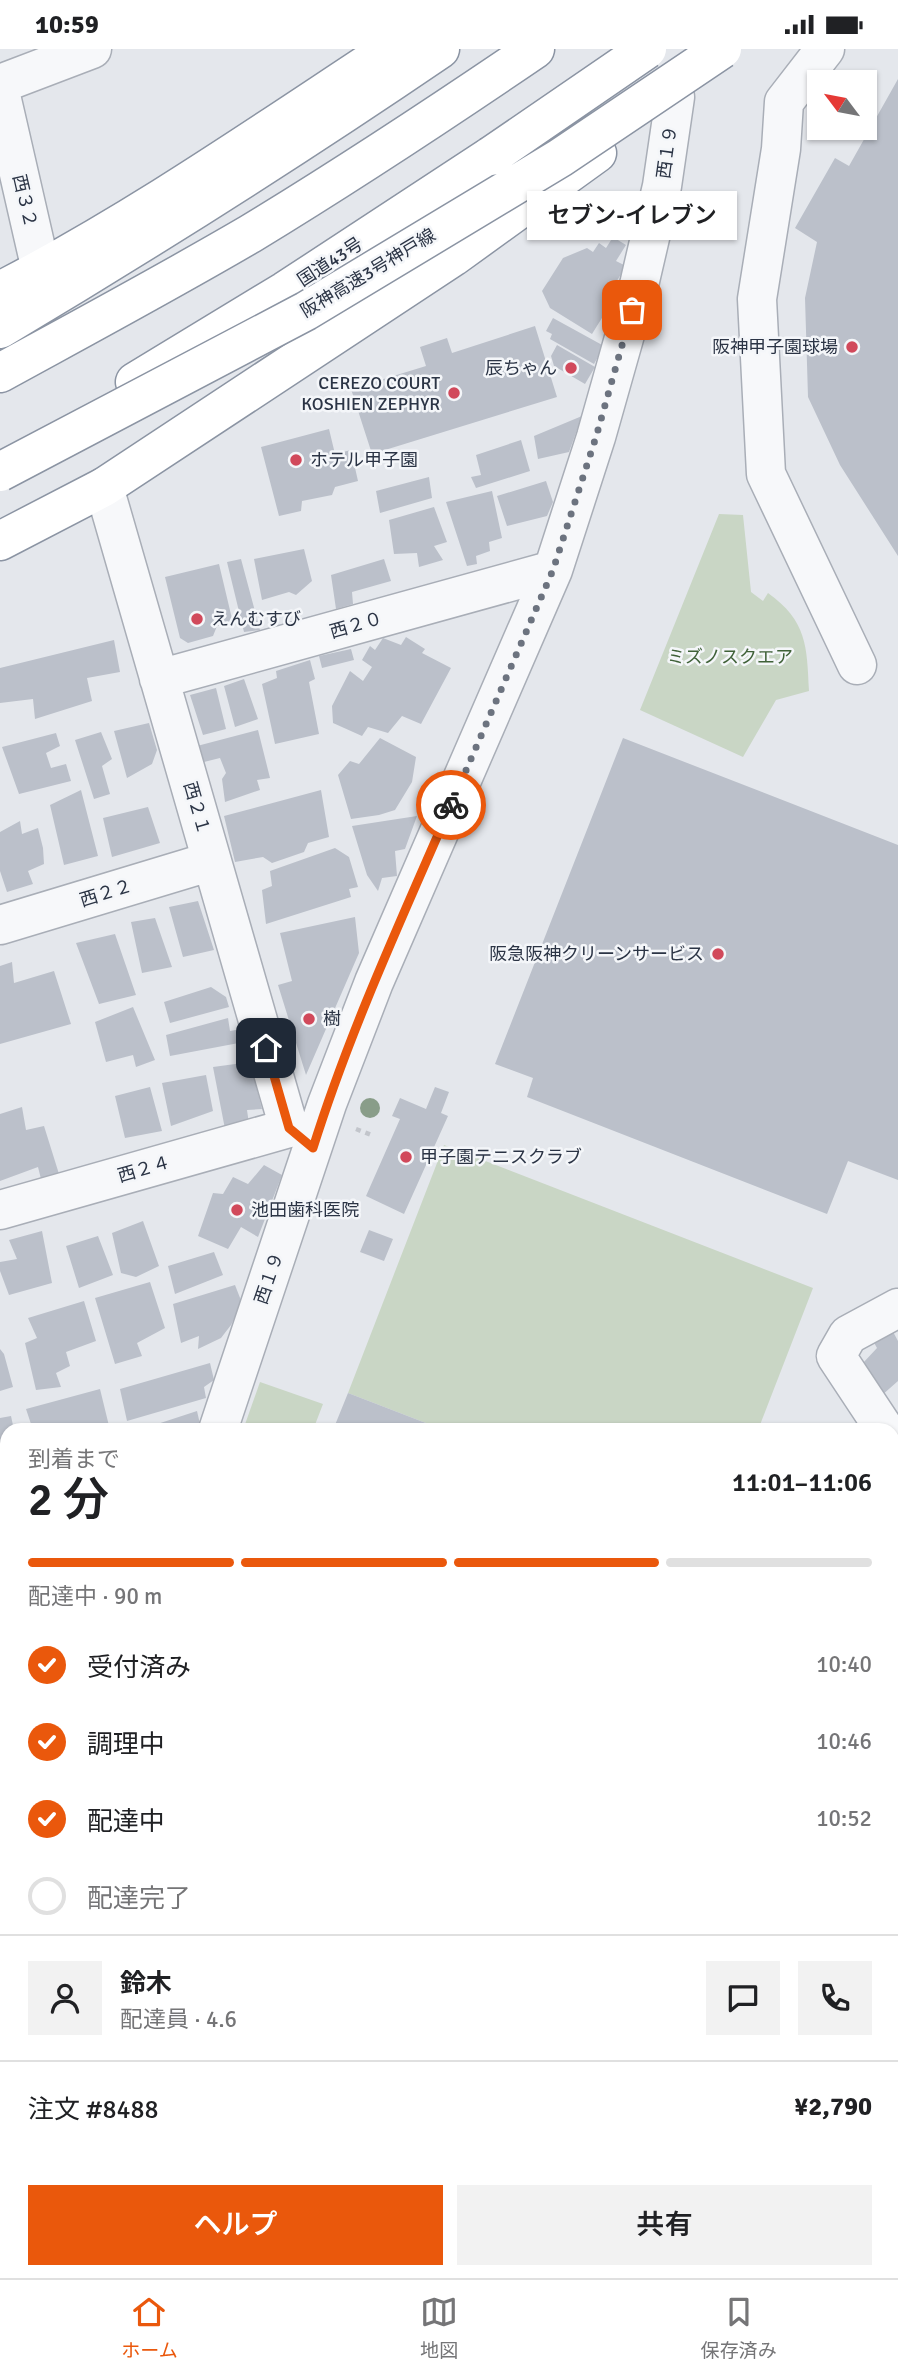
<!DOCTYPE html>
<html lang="ja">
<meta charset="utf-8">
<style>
:root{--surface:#fff;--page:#f2f2f2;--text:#202124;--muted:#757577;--line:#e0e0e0;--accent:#ea580c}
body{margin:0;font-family:Signika,"Noto Sans JP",sans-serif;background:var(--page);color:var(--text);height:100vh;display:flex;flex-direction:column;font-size:26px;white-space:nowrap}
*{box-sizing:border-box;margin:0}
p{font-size:23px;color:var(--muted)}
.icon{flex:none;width:38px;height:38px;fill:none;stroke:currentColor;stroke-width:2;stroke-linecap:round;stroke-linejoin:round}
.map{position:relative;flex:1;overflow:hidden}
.panel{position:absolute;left:0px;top:1374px;width:900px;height:856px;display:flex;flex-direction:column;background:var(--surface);border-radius:21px 21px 0 0;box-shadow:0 2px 5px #0004}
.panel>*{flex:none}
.needle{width:46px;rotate:302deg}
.buttons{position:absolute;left:807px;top:21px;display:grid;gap:14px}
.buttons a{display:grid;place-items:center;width:70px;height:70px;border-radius:0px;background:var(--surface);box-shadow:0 2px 5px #0004;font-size:35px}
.pin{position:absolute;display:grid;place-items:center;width:60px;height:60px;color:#fff;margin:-30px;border-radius:14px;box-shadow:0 4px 10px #0006}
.courier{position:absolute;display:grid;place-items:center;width:70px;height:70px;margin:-35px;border:5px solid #ea580c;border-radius:50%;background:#fff;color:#222;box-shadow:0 2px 9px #0007}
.bubble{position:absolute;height:49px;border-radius:0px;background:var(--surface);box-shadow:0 2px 5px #0004;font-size:23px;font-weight:600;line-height:49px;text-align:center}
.overview em{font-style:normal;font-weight:600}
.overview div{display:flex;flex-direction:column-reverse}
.overview{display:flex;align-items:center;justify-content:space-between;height:119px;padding:0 28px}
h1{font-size:46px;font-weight:600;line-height:52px}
.bar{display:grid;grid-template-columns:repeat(4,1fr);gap:10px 7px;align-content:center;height:84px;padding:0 28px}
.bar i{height:9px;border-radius:5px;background:var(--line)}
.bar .selected{background:var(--accent)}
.bar p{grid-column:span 4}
.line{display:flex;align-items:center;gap:18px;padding:0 28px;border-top:2px solid var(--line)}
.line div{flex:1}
.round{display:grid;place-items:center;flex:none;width:74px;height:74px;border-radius:0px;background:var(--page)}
ol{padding:0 28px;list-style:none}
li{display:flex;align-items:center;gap:21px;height:77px}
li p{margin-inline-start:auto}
li .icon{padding:7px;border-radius:50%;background:var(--accent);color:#fff;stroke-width:4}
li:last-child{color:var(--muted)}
li i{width:38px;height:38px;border:4px solid var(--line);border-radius:50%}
.action{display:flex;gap:14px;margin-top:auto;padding:14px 28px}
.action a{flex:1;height:80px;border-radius:0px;background:var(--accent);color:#fff;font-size:28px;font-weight:600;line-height:80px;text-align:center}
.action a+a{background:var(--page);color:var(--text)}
.status{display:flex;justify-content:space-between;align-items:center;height:49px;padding:0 35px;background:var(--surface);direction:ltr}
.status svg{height:19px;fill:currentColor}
.tab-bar{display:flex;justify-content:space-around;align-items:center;height:98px;border-top:2px solid var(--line);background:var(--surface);font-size:19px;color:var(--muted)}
.tab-bar a{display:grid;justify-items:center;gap:4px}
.tab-bar .selected{color:var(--accent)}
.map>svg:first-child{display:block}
.green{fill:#c9d6c5}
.building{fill:#bbc0ca}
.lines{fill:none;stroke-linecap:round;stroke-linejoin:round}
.minor-casing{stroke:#a9aeb7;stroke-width:41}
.highway-casing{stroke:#8b94a3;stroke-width:41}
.path{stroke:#c2c5cb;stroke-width:4.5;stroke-dasharray:5 5;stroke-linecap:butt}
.minor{stroke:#f7f8fa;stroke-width:38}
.highway{stroke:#fff;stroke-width:38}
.highway-bridge-casing{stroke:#8b94a3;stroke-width:41;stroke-linecap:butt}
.highway-bridge{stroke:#fff;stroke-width:38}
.tree{fill:#899d89}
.done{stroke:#6c737f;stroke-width:7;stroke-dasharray:0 12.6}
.route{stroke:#ea580c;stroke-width:9}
.poi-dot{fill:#d1495b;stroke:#f4f6f9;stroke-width:2.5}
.labels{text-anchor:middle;stroke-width:5;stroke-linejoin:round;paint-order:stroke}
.street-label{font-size:18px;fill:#2b3445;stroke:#f4f6f9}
.poi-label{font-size:18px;fill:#2b3445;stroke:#f4f6f9;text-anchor:start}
.park-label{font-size:18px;fill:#3f6138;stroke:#f4f6f9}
</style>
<div class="status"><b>10:59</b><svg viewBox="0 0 49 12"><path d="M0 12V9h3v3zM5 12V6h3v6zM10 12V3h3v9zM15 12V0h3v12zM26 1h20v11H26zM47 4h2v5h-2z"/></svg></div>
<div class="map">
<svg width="898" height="2229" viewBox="0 0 898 2229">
<rect width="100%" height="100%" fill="#e4e7ec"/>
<path class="green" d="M719,465L743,466L751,543L763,552L768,544C807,572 807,597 809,642L776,651L743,708L640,661Z
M444,1096L813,1239L758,1381H444L348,1344Z
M260,1333L323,1355L313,1381H243Z"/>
<path class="building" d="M898,30V507L840,416L808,348L805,249L817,193L795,179L835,109L849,117Z
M613,188L626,196L616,212L626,217L604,253L610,256L592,285L550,259L542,242L563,209L587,199L593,203L599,194L606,199Z
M553,269L604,297L594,315L550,290L552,285L546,282Z
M535,277L557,348L372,405L351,340L426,317L420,298L447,289L452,304Z
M557,296L595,318L585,335L554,317L551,307Z
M582,367L569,403L538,410L534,387Z
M329,380L335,405L351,401L358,432L335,438L332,446L302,452L301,462L279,467L261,398Z
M521,391L530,422L476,439L471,428L481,426L476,406Z
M429,428L432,449L380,464L376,442Z
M546,432L553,453L547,467L507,477L497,447Z
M492,442L502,489L489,493L490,502L476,507L477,515L467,517L446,453Z
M434,458L447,493L434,497L443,511L419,518L417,504L394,505L389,471Z
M304,500L312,532L296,546L289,543L262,551L254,510Z
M241,510L260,581L244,583L227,513Z
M384,510L391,532L352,543L353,555L336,560L331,526Z
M219,515L233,574L217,577L213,587L188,594L180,589L165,528Z
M406,588L425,600L422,604L451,619L421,675L402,667L388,684L368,678L362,687L333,674L332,657L350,622L363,632L372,618L362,611L370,597L375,601L383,589L401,596Z
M114,591L120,623L87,629L92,652L35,670L33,650L0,654V619Z
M351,600L354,611L322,619L319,607Z
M310,611L315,630L309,633L319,685L275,695L262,635L277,629L276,622Z
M244,630L258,670L235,678L224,637Z
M216,639L226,680L203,686L190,646Z
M149,674L157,701L152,715L127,729L114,682Z
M258,681L270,729L257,731L260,741L225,753L222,730L226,724L220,709L204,713L197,697Z
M101,683L112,710L102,717L110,745L94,750L75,691Z
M56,684L60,697L46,704L51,719L66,715L71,732L19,745L2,698Z
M380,689L416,708L412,733L395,761L379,766L351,770L338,726L350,712L359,715Z
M623,689L898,796V1131L848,1112L827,1165L527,1048L533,1029L495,1015Z
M81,741L98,807L64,816L50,756Z
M321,741L329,788L308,794L304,803L272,814L263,808L235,813L224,767Z
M148,758L160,794L112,808L103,769Z
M417,767L405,800L395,802L397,827L382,829L378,842L367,826L352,777Z
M20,772L22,785L38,779L43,799L44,815L28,822L33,835L7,843L0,822V783Z
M335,799L349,808L358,838L349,840L351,848L266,875L262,841L272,837L270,822Z
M198,852L214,901L183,908L169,858Z
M355,868L359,904L306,1026L278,936L292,932L280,884Z
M155,869L172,918L142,924L131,873Z
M115,885L136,946L99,955L76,894Z
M12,913L14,934L54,922L71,975L0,995V917Z
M211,938L226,948L229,958L170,974L164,953Z
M133,958L155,1011L136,1018L133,1006L106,1013L95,973Z
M228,969L230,982L241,980L244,993L170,1007L166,986Z
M250,1013L262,1060L247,1061L249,1075L225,1080L213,1018Z
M206,1026L213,1062L171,1077L162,1034Z
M150,1038L162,1082L125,1089L115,1047Z
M435,1038L449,1043L441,1064L448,1067L404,1165L366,1147L400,1070L392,1067L400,1049L426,1060Z
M22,1058L26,1081L44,1077L59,1125L41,1130L38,1118L0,1132V1065Z
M264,1116L282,1126L258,1188L241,1178L228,1200L198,1187L213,1144L223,1145L233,1128L248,1135Z
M143,1172L159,1217L136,1228L121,1224L112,1184Z
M369,1181L393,1190L384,1212L360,1203Z
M42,1182L52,1234L9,1246L0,1222V1213L17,1210L9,1191Z
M98,1187L113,1226L79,1239L66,1197Z
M214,1203L223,1226L175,1245L168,1217Z
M150,1233L165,1279L137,1294L142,1307L115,1315L95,1249Z
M235,1236L242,1254L231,1276L221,1289L198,1300L199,1287L181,1294L173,1255Z
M84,1252L96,1292L66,1303L70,1317L56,1324L61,1338L36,1341L25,1294L37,1289L28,1269Z
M891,1279L898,1292V1332L881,1347L863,1314L877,1299L872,1290Z
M0,1300L4,1305L13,1338L0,1342Z
M210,1314L214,1331L204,1338L206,1349L127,1372L120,1340Z
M100,1340L110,1381H80L79,1377L63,1381H33L26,1360Z
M348,1344L444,1381H333Z
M197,1362L200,1375L190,1381H139Z
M11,1367L14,1381H7L6,1431L0,1433V1369Z
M892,1418L898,1426V1555L892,1559Z
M7,1453V1492L0,1493V1455Z
M7,1510V1544H6L0,1512Z
M0,1611L7,1634V1651L0,1653L7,1675V1709L0,1711Z
M898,1631V1695L892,1688V1635Z
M5,1741L7,1811L0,1813V1743Z
M7,1875V1925L0,1927V1877Z
M7,1940V1961L0,1963V1942Z
M892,1968L898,1972V2040L892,2044Z
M7,1971V2002L0,2005V1973Z
M7,2009V2106L0,2108V2026Z
M892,2105L898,2112V2166L892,2170Z
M7,2159V2176L0,2179V2161Z
M898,2173V2216L892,2220V2177Z
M7,2182V2222H34L24,2227L39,2223L40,2229H0V2184Z
M48,2222H95L92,2229H50Z
M157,2222H238L236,2229H161L162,2225Z
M310,2222H377L380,2229H314Z
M515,2222H529L533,2229H506Z
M611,2222H666L670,2229H614Z
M672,2222H695L685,2229H676Z
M715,2222H722L726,2229H704Z"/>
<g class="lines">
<defs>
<path id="minor" d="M825,0L784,53L781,100L757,250L766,425L857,616
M0,35L92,0
M0,42L41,221
M104,438L289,1079
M159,630L553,521
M0,876L212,812
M0,1161L289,1079
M218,1381L327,1055L374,933L553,521L596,388L639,236L662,137L675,48
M885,1381L836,1307L848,1286L898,1259
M0,1576L7,1574
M892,1595L898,1591
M892,1735L898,1741
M892,1927L898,1923
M0,2142L7,2140
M443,2222L447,2229
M848,2222L852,2229
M110,2229L112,2222
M477,2229L486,2222"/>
<path id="highway" d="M0,242C136,172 262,84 390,0
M0,280C149,191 296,98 440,0
M0,324C84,278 168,233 250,185C347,126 441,64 535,0
M135,333L285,242L491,107
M0,492L104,438L453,208L597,104"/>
</defs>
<use href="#minor" class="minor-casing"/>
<use href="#highway" class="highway-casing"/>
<path class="path" d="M356,1080L374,1087"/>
<use href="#minor" class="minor"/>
<use href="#highway" class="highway"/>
<defs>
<path id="highway-bridge" d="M491,107L647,0
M0,423L306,262L560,109L722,0"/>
</defs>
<use href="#highway-bridge" class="highway-bridge-casing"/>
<use href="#highway-bridge" class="highway-bridge"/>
</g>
<circle class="tree" cx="370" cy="1059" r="10"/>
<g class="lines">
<path class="done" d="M451,756L553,521L596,388L632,261"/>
<path class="route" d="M266,999L289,1079L313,1099C350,981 402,869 451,756"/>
</g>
<g class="poi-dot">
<circle cx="852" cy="298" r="7"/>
<circle cx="571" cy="319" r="7"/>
<circle cx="454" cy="344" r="7"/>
<circle cx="296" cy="411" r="7"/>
<circle cx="197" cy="570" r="7"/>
<circle cx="718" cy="905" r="7"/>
<circle cx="309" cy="970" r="7"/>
<circle cx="406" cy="1108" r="7"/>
<circle cx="237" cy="1161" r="7"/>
</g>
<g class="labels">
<g class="street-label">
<text transform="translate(667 103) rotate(-82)" y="6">西１９</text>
<text transform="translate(25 152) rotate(77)" y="6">西３２</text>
<text transform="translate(330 213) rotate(-33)" y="6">国道43号</text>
<text transform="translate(368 224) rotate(-31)" y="6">阪神高速3号神戸線</text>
<text transform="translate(356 576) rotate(-16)" y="6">西２０</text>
<text transform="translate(197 759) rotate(74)" y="6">西２１</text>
<text transform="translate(106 844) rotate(-17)" y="6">西２２</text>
<text transform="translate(144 1120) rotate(-16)" y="6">西２４</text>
<text transform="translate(269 1229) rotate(-71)" y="6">西１９</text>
</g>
<g class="poi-label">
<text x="838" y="304" text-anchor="end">阪神甲子園球場</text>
<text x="557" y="325" text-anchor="end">辰ちゃん</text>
<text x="440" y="340" text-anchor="end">CEREZO COURT<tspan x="440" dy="21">KOSHIEN ZEPHYR</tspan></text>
<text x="310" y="417">ホテル甲子園</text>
<text x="211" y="576">えんむすび</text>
<text x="704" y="911" text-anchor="end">阪急阪神クリーンサービス</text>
<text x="323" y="976">樹</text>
<text x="420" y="1114">甲子園テニスクラブ</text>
<text x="251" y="1167">池田歯科医院</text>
</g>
<g class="park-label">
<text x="730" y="614">ミズノスクエア</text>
</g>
</g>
</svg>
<div class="buttons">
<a><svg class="needle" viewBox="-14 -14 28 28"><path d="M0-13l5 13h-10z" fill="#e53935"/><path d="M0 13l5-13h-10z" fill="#757577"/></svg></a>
</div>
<div class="pin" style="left:632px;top:261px;background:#ea580c"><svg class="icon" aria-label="bag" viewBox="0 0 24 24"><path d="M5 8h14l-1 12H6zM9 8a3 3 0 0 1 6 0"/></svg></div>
<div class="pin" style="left:266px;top:999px;background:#1f2937"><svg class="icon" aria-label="home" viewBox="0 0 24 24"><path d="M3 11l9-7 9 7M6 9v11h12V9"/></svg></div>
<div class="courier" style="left:451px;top:756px"><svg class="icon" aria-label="bike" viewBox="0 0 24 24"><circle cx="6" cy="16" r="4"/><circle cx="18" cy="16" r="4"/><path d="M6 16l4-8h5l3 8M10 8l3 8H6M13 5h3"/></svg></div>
<div class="bubble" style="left:527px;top:142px;width:210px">セブン-イレブン</div>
<section class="panel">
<div class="overview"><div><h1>2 分</h1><p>到着まで</p></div><em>11:01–11:06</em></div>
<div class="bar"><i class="selected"></i><i class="selected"></i><i class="selected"></i><i></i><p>配達中 · 90 m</p></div>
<ol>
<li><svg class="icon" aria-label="check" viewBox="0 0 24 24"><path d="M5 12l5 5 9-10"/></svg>受付済み<p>10:40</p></li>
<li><svg class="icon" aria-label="check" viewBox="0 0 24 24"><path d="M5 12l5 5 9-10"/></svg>調理中<p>10:46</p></li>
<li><svg class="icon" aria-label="check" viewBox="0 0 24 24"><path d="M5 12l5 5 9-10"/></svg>配達中<p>10:52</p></li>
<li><i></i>配達完了</li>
</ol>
<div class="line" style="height:126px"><a class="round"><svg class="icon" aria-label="person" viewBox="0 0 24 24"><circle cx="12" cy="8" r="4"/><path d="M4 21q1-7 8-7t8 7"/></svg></a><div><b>鈴木</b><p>配達員 · 4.6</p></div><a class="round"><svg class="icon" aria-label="chat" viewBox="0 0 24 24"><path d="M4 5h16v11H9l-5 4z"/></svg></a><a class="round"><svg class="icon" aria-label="phone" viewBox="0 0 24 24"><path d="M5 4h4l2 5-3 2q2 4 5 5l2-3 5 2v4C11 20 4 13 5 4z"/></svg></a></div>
<div class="line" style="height:91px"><div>注文 #8488</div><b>¥2,790</b></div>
<div class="action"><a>ヘルプ</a><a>共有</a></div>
</section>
</div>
<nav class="tab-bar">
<a class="selected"><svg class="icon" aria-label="home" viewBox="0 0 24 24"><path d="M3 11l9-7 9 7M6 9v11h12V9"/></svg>ホーム</a>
<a><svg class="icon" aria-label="map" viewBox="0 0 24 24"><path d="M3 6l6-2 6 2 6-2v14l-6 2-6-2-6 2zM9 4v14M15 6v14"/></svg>地図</a>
<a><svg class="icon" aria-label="saved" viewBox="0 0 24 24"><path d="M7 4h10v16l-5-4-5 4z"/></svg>保存済み</a>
</nav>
